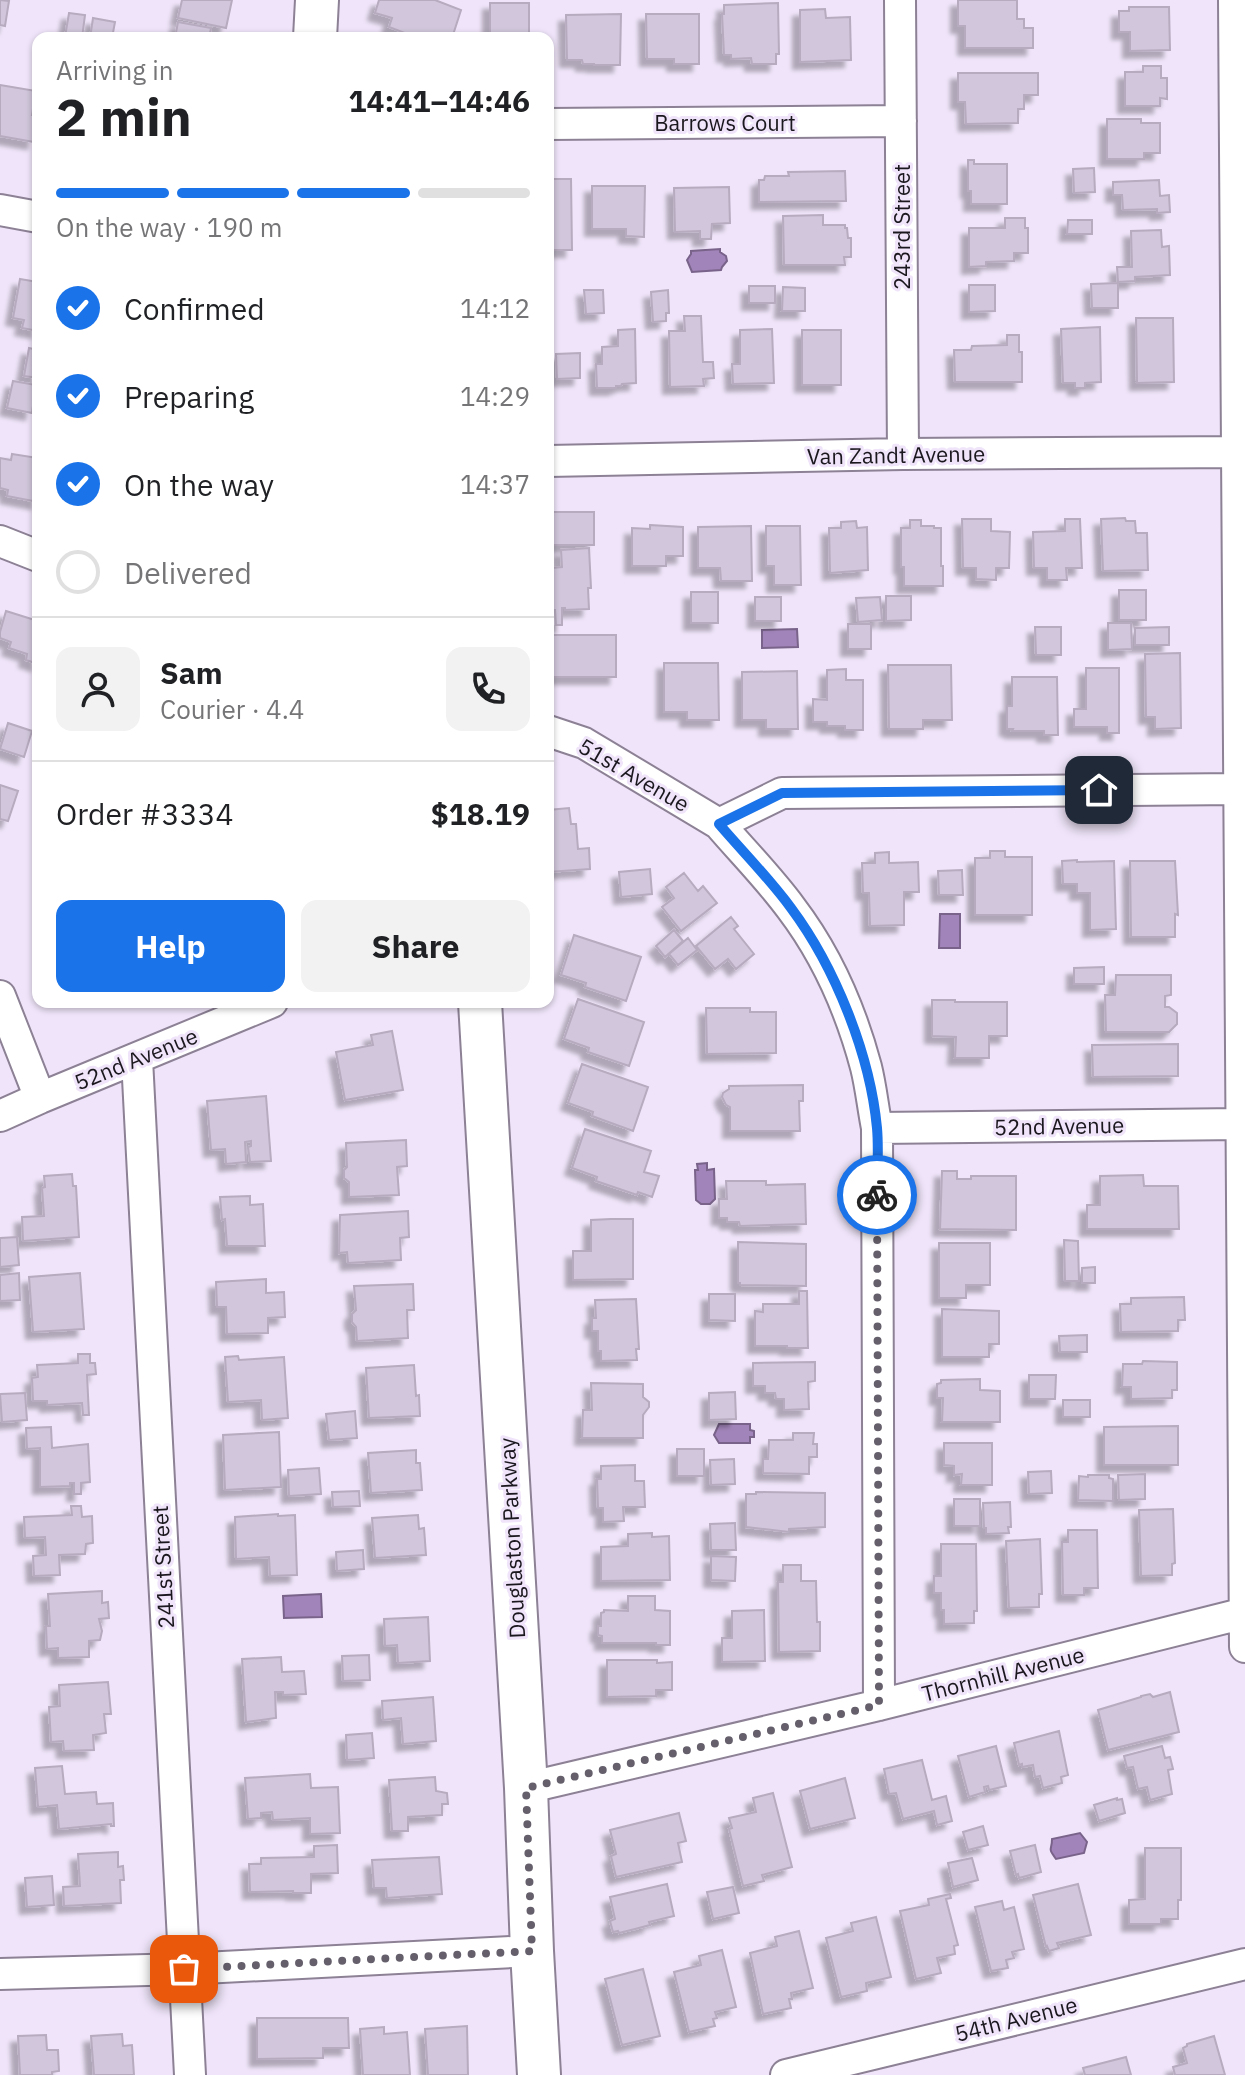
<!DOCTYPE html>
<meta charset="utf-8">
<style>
:root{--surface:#fff;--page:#f2f2f2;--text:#202124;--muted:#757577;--line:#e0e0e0;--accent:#1a73e8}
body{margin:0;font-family:"IBM Plex Sans",sans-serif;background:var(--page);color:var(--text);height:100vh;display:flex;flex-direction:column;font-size:30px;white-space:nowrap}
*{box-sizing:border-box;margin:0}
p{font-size:26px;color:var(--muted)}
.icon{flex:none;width:44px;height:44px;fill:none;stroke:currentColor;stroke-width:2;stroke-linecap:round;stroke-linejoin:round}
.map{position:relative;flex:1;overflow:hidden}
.side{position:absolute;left:32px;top:32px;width:522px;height:976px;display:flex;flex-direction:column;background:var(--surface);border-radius:16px;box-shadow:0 2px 6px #0004}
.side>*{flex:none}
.pin{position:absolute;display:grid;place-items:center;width:68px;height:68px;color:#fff;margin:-34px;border-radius:16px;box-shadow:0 4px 12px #0006}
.courier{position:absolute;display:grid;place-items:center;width:80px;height:80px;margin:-40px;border:6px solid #1a73e8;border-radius:50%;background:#fff;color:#222;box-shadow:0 2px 10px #0007}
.headline em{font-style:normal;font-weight:700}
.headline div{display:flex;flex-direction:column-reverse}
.headline{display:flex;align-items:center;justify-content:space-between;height:136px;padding:0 24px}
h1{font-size:52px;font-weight:700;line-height:60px}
.bar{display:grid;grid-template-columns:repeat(4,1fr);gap:12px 8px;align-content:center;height:96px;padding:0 24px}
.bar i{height:10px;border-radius:6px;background:var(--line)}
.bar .on{background:var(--accent)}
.bar p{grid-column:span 4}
.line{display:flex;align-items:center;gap:20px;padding:0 24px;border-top:2px solid var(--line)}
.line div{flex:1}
.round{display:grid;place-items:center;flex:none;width:84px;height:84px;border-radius:16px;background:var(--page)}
ol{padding:0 24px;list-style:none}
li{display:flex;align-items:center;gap:24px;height:88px}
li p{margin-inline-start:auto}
li .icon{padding:8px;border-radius:50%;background:var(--accent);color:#fff;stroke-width:4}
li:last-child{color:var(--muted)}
li i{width:44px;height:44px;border:4px solid var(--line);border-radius:50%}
.cta{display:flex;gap:16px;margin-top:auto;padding:16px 24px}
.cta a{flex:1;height:92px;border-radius:16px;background:var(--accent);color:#fff;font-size:32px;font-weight:700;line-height:92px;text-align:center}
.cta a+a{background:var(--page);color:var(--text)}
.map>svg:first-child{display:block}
.water{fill:#a184b9;stroke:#79638a;stroke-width:2}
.building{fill:#d1c6db;stroke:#b6abbf;stroke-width:2;filter:url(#shadow)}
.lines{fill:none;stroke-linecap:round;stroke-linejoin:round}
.minor-casing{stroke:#8c8195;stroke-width:34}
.secondary-casing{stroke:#8c8195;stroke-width:46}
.minor{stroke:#fff;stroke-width:30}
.secondary{stroke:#fff;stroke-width:42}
.done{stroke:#655f6b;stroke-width:8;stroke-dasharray:0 14.4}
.route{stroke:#1a73e8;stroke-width:10}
.labels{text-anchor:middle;stroke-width:6;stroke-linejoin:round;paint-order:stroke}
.street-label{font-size:22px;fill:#1b171e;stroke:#efe4f9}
</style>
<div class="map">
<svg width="1245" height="2075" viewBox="0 0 1245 2075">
<defs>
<filter id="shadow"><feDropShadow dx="-7" dy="7" stdDeviation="2" flood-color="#0004"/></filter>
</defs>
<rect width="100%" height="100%" fill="#efe4f9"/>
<path class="water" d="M720,249V252L726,256L727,261L722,267L721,270L692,272L687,260L691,254V251Z
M797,629L798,647L762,648V630Z
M940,914H960V948H939Z
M707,1163V1170L714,1169L715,1199L710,1204H701L696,1200L695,1170H698L697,1164Z
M719,1424H750V1430L754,1431V1437H750V1443H719L714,1435Z
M321,1594L322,1617L284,1618L283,1596Z
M1080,1833L1087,1842L1084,1853L1056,1859C1047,1846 1052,1852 1052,1839Z"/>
<path class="building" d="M0,0L9,1L5,26L0,25Z
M182,0H232L226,28L178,18Z
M379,0H435L461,10L452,38H403L405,33L389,27L392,18L375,13Z
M958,0H1017V19H1024V28H1033V48H965V26H958Z
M490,3H529V38H490Z
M778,3L779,54H776V64H752L751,58L731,59V55H724L722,14H724V5Z
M1129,7H1169L1170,50L1130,51V32H1119V11H1129Z
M825,9L826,18L850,17L851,60L800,62V10Z
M69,13L85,15L82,38L65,37Z
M621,14L620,65H594V64H583L582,60H567L566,15Z
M646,14H699V64H674V59H647Z
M93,18L115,22L112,38H90Z
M178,22L211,28L209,38H175Z
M1143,66H1161V78H1167V99L1160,98V106H1125V72H1143Z
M958,73H1038V95H1024V109H1018V123L966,124L965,102H958Z
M0,85L36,91L32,115H38L34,142L0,136Z
M1107,119H1141V123H1160V153H1144V159H1107Z
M968,160H974V164H1007V204H971V191H968Z
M1094,168L1095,192L1074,193L1073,169Z
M845,171L846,201L759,202V180H764L765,176H789L788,172Z
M548,179H571L572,250H548Z
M1159,180L1160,196L1169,195L1170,212L1157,213V209L1123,210L1122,195H1113V182Z
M592,186H645L644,237L626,236V229H592Z
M729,187L730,223L712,224L711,239H700V231L675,232L674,188Z
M823,215V225H845V228H847L848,238H851V257H844L845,265H784L783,216Z
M1005,218H1025V228H1028V253H1014V261L986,262V266L969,267V228H1005Z
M1068,220H1092V234H1067Z
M1161,230L1162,247L1169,246L1170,275L1135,277V281L1118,282L1117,267H1132L1131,231Z
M20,279L38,282V331L22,328L24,320L13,318Z
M1118,283V308H1092L1091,284Z
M969,285H995V311L969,312Z
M749,286H775V303H749Z
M783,287L805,288V311H782Z
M584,290H603L604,313L586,314Z
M668,290L669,313H666V321L653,322L651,292Z
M684,316H701L703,362H713L714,378L703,379L704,386L670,387L669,331H685Z
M1136,318H1173L1174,382L1137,383Z
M1100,327L1101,382L1085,383V388H1075V383H1063L1061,329Z
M635,329L636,383L622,384L621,386H616V388H597L596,364H602V347L618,346V330Z
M772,329L774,383L733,384L732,364H740V330Z
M802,330H841V385H802Z
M1007,335H1019V352H1022V382H955L954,350H971L972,346L1007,345Z
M29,348L38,350V378L24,376Z
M580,353V378L557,379L556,354Z
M13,381L36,385L32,413L7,408Z
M12,454L38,458V502L7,496L8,490L0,488V458L11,460Z
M548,512H594V545H548Z
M1125,518L1126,521H1135L1136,533H1147L1148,570L1103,571L1101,519Z
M962,519H991V531L1010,532L1009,568H996V580L976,579V568H963Z
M1065,519H1080L1082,568H1066L1067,580H1047V568H1034L1033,532L1065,531Z
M910,520H921V526H934V528H941V566H943V586H904V567H901V528H910Z
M856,521L857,528L867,527L868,570L830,573L829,528H841V522Z
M650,525L683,527V556H666V566H632V528L650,529Z
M751,526L752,581H721L720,568H698V527Z
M766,526H800L801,585H774V566H766Z
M589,548L591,588H588L589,609L565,610V608H562V625H556L555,610H548V587H552L551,568L562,567L561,550Z
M1119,590H1146V620H1119Z
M691,592H718V623H691Z
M886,596H911V620L886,621Z
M755,597H781V621H755Z
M880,597L882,620L858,622L856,598Z
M6,611L38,621V664L26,660L27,654L9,648L11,642L0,638V632Z
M1108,623H1131L1132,649L1108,650Z
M848,624H871V649H848Z
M1035,627H1061V655H1036Z
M1169,627V645H1135V628Z
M548,635H616V677H548Z
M1180,653L1181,728L1155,729V717H1146L1145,654Z
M664,663H718L719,720H687V712H664Z
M888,665H951L952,720H923V729H889Z
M1086,668H1119V733H1107V727H1074V709H1086Z
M846,669V680H863V730H845V726H827V722H813V699L827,700V670Z
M797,671L798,729H766V720H742V672Z
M1012,677H1057L1058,735H1044V731H1012L1013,729H1007V706H1012Z
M8,723L32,731L24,757L0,749Z
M0,785L18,791L8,821L0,819Z
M569,808L571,824H576L578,849L589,848L590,869L548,872V810Z
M990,851H1005V857H1032V915H975V858H990Z
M889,852V863L918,862L919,892H904V925L870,926L869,893H863L862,863H875V853Z
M1077,860V862L1114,861L1116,929L1090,930V893H1077V884H1063L1062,861Z
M1130,861H1175L1178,915L1175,914V937H1131Z
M650,869L652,894L621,897L619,872Z
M962,870L963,895H939L938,871Z
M684,873L698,891L703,886L717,903L681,931L662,907L674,898L666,887Z
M731,917L738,926L734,929L754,954L736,969L728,959L715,969L696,946Z
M674,930L683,941L665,957L656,946Z
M574,935L641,957L626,1001L585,987L586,983L561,975Z
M688,938L697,950L678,965L669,954Z
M1104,967V984H1074V968Z
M1116,975H1171V995L1165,996V1007H1169L1177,1013V1024L1169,1032H1106L1105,995H1115Z
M578,999L644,1022L629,1066L588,1052L589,1048L564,1039Z
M932,1000H955V1002H1007V1036H989V1058H955L956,1037L932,1036Z
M706,1008H750V1012H776V1053L707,1054Z
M392,1031L403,1090L345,1100L336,1052L373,1045L371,1035Z
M1178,1044V1076L1093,1077L1092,1045Z
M582,1064L648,1087L633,1131L592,1116L593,1112L568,1103Z
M803,1085V1101H799L800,1131H730V1107L726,1105L722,1097L723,1093L729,1089V1086Z
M266,1096L271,1161L250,1162L248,1147L251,1146V1141L245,1142L246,1162L226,1164L225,1149L211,1150L207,1101Z
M585,1129L651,1151L644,1172L659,1176L652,1197L638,1192L637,1195L596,1181L597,1177L572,1168Z
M406,1140L407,1166L397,1167L399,1195L349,1197V1182L344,1178V1170L347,1167L346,1143Z
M942,1171H957V1179H971V1176H1016V1230L940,1229Z
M72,1174L73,1186H76L79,1237L23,1241L22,1217L44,1216L42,1188L45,1187L44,1176Z
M1143,1175L1144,1186H1178L1179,1229H1087V1205H1100V1176Z
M726,1181H766V1185L805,1184L806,1224L740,1226L739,1222H727V1218H719V1199H727Z
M250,1196V1205L263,1204L265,1246H227L225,1219L222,1220L220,1197Z
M408,1211L409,1237L400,1238L401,1260L348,1263L347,1252L339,1253L340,1215Z
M611,1219H633V1279L573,1280V1251H591V1220Z
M17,1237L19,1265L0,1267V1238Z
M1064,1240L1078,1241L1079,1281H1065Z
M738,1242L806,1244V1286L740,1285V1283H738Z
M939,1243H990V1285H966V1298H939Z
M1095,1267V1283H1082V1268Z
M19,1273L20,1300L0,1301V1275Z
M80,1273L84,1329L33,1332L29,1277Z
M266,1279V1293L284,1292L285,1317L268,1318V1333L227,1334L226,1307H217L216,1282Z
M413,1284L414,1310H407L408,1338L357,1341L356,1327L352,1322V1314L356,1310L354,1286Z
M799,1291H807L808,1348H787V1346H755V1311L763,1312V1304H799Z
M709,1294H735V1321L709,1320Z
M1184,1297L1185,1320H1178V1331L1121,1332L1120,1304H1131V1298Z
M636,1299L639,1349H636L637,1360L601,1361V1351H598V1331H592V1318H596L595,1300Z
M942,1309L999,1311V1344H989V1357H942Z
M1087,1335V1352H1060L1059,1336Z
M78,1354H90V1363H95L96,1374L87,1375L89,1415H83L82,1403L47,1405V1401H33L32,1378L38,1377L37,1365L78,1363Z
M238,1356L239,1360L284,1357L288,1418L262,1420L261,1400L228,1402L225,1357Z
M1143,1361L1177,1362V1390H1172V1398L1131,1399V1387H1122L1123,1364H1142Z
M815,1362V1381L808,1382L809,1409L784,1410V1399H776L775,1393H765V1386H753V1363Z
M414,1365L416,1396L419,1395L420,1416L369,1418L366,1368Z
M1029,1375H1056L1055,1399H1029Z
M980,1379V1390L1000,1391V1422H942L943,1398H937V1384L941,1383V1380Z
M591,1383L643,1384V1397L649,1402V1407L643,1415V1438H582L583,1410H592Z
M735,1392L736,1419L709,1420V1393Z
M25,1393L27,1420L2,1422L0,1394Z
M1063,1400H1090V1417H1063Z
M355,1411L357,1438L329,1440L326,1414Z
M1178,1426V1465H1104V1427Z
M51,1427L52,1448L88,1444L90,1482L81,1483V1494H74V1483H70V1486L40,1487V1448L27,1449L26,1428Z
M279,1432L281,1487L225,1490L223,1435Z
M793,1433H814L813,1444H817V1457H809V1474L763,1473V1459H768L769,1440H793Z
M944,1443H992V1485H961L962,1474L954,1475V1466L944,1465Z
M677,1449H704V1476H677Z
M416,1450V1463H420L422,1490L371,1493L368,1453Z
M734,1459L735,1484L711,1485L710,1460Z
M635,1465V1481H644L645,1507H623L624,1521L603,1522V1508H598L597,1479H601V1466Z
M319,1468L321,1494L289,1496L288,1470Z
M1051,1471L1052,1493L1029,1494L1028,1472Z
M1145,1474V1499L1119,1500L1118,1475Z
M1088,1475H1109V1478L1113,1479V1501L1078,1500L1079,1476L1088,1477Z
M359,1491L360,1506L333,1507L332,1492Z
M756,1492L825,1493V1527L789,1529V1532L746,1527V1494H756Z
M954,1499H980V1526H954Z
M1010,1502L1011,1527H1008L1009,1533L986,1534V1528H984L983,1503Z
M71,1506H81L82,1517L92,1516L93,1543L86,1544L85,1554L59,1555L60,1575L34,1576L33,1556L46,1555L45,1537L25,1538L24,1517L72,1515Z
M1173,1509L1175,1563L1172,1564V1575L1141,1576L1139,1510Z
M278,1514V1516L295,1515L297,1575L270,1576L269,1557L236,1559L235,1517Z
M418,1515L419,1529L424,1528L426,1555L375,1558L372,1518Z
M735,1523L736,1550H711L710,1524Z
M1068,1530H1097L1098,1588H1084V1595H1063L1062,1542H1068Z
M652,1533V1537L669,1536L670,1580L601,1581V1547L628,1546V1534Z
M1040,1539L1042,1594H1039V1607L1009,1608L1006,1541Z
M941,1544H976L977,1611H974V1623L944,1624V1610H941V1593H934V1576H941Z
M363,1550L364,1569L337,1571L336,1552Z
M711,1556L736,1557L735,1581L711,1580Z
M783,1565H801V1581H816L817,1622H820V1651L779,1652L778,1582H783Z
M102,1591V1603L108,1602L109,1618L99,1619L102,1631L100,1640L89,1641V1657L58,1658V1648L47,1649L46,1626H50L48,1594Z
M628,1596H655V1610L670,1611V1645H656V1643H602V1636L598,1635V1626H601V1613L604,1612V1610L628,1611Z
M764,1610L765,1661L722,1662V1638H732V1611Z
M428,1617L430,1661L398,1663L397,1645L385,1646L384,1619Z
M369,1655L370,1680L343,1681L342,1656Z
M281,1657L282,1672L304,1671L306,1694L283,1695V1692H275L276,1718L246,1722L242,1659Z
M607,1660H657V1663L672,1662V1690H656V1696L607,1697Z
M108,1682L111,1714H104L106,1733L93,1735L94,1750L64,1751L63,1741L51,1742L49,1707L60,1706L59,1685Z
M1170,1692L1179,1732L1108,1750L1098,1710L1141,1697V1696L1150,1694L1153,1697Z
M433,1697L436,1741L403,1744L401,1718L383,1720L382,1701Z
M1059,1731L1068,1775L1061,1777L1062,1783L1043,1788L1040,1776L1035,1777L1033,1765L1022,1767V1764L1019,1765L1014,1743Z
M372,1733L374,1758L347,1760L346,1735Z
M996,1746L1006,1786L989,1790L988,1786L984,1787L985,1792L969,1797L958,1756Z
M1162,1746L1165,1758L1170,1757L1173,1769L1168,1770L1172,1794L1150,1800L1147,1787L1138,1789L1133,1767L1127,1768L1124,1756Z
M922,1760L932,1800L946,1796L952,1821L937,1825L934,1811L903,1819L896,1793L889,1794L884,1769Z
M62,1766L65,1794L96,1792L97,1804L113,1803L114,1826H111V1824L59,1829L57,1805L38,1807L35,1768Z
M310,1774L311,1788L338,1787L340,1833L310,1834V1818L273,1820L272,1812L261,1813V1818L248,1819L245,1778Z
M435,1777L436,1791L447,1793L448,1804H442V1815L408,1817V1831H392L389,1780Z
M845,1778L855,1818L810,1829L800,1791Z
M773,1793L792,1867L762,1875L764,1881L743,1886L729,1829L732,1828L729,1818L756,1812L753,1798Z
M1117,1798V1800L1122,1799L1125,1813L1099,1821L1094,1805Z
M679,1813L686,1841L678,1843L682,1862L616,1877L611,1856L616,1854L610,1830Z
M983,1826L988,1845L968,1850L963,1832Z
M337,1845L338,1873L311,1874V1893H293V1891L250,1892L249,1864H261V1858L314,1857V1846Z
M1035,1845L1041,1872L1019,1878L1018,1874L1016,1875L1010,1851Z
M1145,1848H1181V1900H1178V1919H1161V1924H1129V1900L1145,1899Z
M118,1852V1867L123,1866L124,1880H120L121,1903L64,1906L63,1887L80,1886L78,1854Z
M439,1857L442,1894L387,1898L386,1888H374L372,1860Z
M972,1858L978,1880L953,1887L948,1863Z
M52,1876L54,1905L27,1907L25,1878Z
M667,1884L674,1916L649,1922L650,1925L635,1929L619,1933L618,1931L613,1932L610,1921L615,1919L610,1897Z
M1078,1884L1091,1935L1057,1943L1059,1948L1049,1951L1047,1946L1046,1947L1033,1895Z
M733,1887L739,1913L713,1919L707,1892Z
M950,1894L951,1898L946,1899L958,1945L954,1946L955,1954L937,1958L941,1973L916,1979L900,1911L929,1905L928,1899Z
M1002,1901L1004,1910L1014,1907L1024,1949L1012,1952L1014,1958L1006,1960L1008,1968L991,1971L975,1907Z
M876,1917L891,1977L866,1983L867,1991L841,1997L826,1938L853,1931L851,1923Z
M799,1931L813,1988L791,1993L792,1999H789L791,2008L763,2014L750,1953L777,1946L775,1937Z
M722,1950L736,2007L715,2012L717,2018L713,2019L715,2026L689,2032L674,1972L701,1965L699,1956Z
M643,1969L660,2036L622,2045L605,1979Z
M257,2018H348L349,2048H323V2058L257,2059Z
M467,2026L468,2075H428L425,2029Z
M384,2027V2034L407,2032L410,2075H363L360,2029Z
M122,2034L123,2046L132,2045L134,2075H94L91,2036Z
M46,2035L47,2050H58L59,2071L52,2072V2075H20L18,2036Z
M1214,2036L1225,2075H1175L1173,2067L1187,2063L1183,2048L1187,2046V2044Z
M1126,2057L1131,2075H1085L1083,2068Z"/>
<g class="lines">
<defs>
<path id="minor" d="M900,0L903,454
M1234,0L1245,1647
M548,124L901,121
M0,210L38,217
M548,461L903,454L1245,452
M0,541L38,556
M548,731L584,743L719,824L782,793L1238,789
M719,824C743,852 769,878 791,908C826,954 851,1011 866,1067C871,1087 873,1108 877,1128L879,1705
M0,996L40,1098
M137,1059L190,2075
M0,1116L40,1098L272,1002
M877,1128L1240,1124
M526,1788L879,1705L1245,1613
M0,1974L184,1969L532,1951
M786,2075L1245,1964"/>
<path id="secondary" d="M315,38L317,0
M480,1002L526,1788L532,1951L539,2075"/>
</defs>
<use href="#minor" class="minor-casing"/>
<use href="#secondary" class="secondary-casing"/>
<use href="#minor" class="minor"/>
<use href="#secondary" class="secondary"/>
</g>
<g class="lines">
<path class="done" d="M184,1969L532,1951L526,1788L879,1705L877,1195"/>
<path class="route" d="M877,1195C877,1173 879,1150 877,1128C870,1054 835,967 791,908C769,878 743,852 719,824L782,793L1099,790"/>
</g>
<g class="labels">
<g class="street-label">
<text x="725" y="131">Barrows Court</text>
<text transform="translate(902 227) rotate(-90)" y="8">243rd Street</text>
<text transform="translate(896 455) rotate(-1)" y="8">Van Zandt Avenue</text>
<text transform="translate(634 775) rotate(30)" y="8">51st Avenue</text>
<text transform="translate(136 1059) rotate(-22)" y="8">52nd Avenue</text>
<text transform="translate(1059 1126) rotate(-1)" y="8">52nd Avenue</text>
<text transform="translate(512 1538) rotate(-93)" y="8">Douglaston Parkway</text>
<text transform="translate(163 1567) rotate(-93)" y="8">241st Street</text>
<text transform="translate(1003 1674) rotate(-14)" y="8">Thornhill Avenue</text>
<text transform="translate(1016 2019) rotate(-14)" y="8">54th Avenue</text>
</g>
</g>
</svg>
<div class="pin" style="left:184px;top:1969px;background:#ea580c"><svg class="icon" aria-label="bag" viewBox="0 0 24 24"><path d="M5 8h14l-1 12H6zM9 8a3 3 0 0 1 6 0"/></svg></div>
<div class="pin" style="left:1099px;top:790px;background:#1f2937"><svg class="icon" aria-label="home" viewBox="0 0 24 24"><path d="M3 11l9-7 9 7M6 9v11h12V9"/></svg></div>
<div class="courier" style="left:877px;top:1195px"><svg class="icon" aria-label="bike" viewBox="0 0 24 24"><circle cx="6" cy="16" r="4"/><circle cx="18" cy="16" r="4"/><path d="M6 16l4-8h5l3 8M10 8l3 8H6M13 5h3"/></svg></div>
<section class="side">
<div class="headline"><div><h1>2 min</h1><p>Arriving in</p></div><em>14:41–14:46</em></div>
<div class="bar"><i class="on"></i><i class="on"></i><i class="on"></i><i></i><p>On the way · 190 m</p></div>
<ol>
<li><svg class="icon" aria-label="check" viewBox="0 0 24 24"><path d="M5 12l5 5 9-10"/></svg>Confirmed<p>14:12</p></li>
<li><svg class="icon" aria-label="check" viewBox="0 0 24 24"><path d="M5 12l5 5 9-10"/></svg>Preparing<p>14:29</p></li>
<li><svg class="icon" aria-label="check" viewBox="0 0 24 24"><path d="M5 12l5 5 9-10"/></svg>On the way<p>14:37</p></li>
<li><i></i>Delivered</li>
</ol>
<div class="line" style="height:144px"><a class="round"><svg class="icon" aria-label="person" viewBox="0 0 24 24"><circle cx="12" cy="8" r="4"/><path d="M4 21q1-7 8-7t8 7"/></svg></a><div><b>Sam</b><p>Courier · 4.4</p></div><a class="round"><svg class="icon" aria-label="phone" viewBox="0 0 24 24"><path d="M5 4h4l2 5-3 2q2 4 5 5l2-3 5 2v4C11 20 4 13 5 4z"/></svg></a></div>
<div class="line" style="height:104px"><div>Order #3334</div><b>$18.19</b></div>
<div class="cta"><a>Help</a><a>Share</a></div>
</section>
</div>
